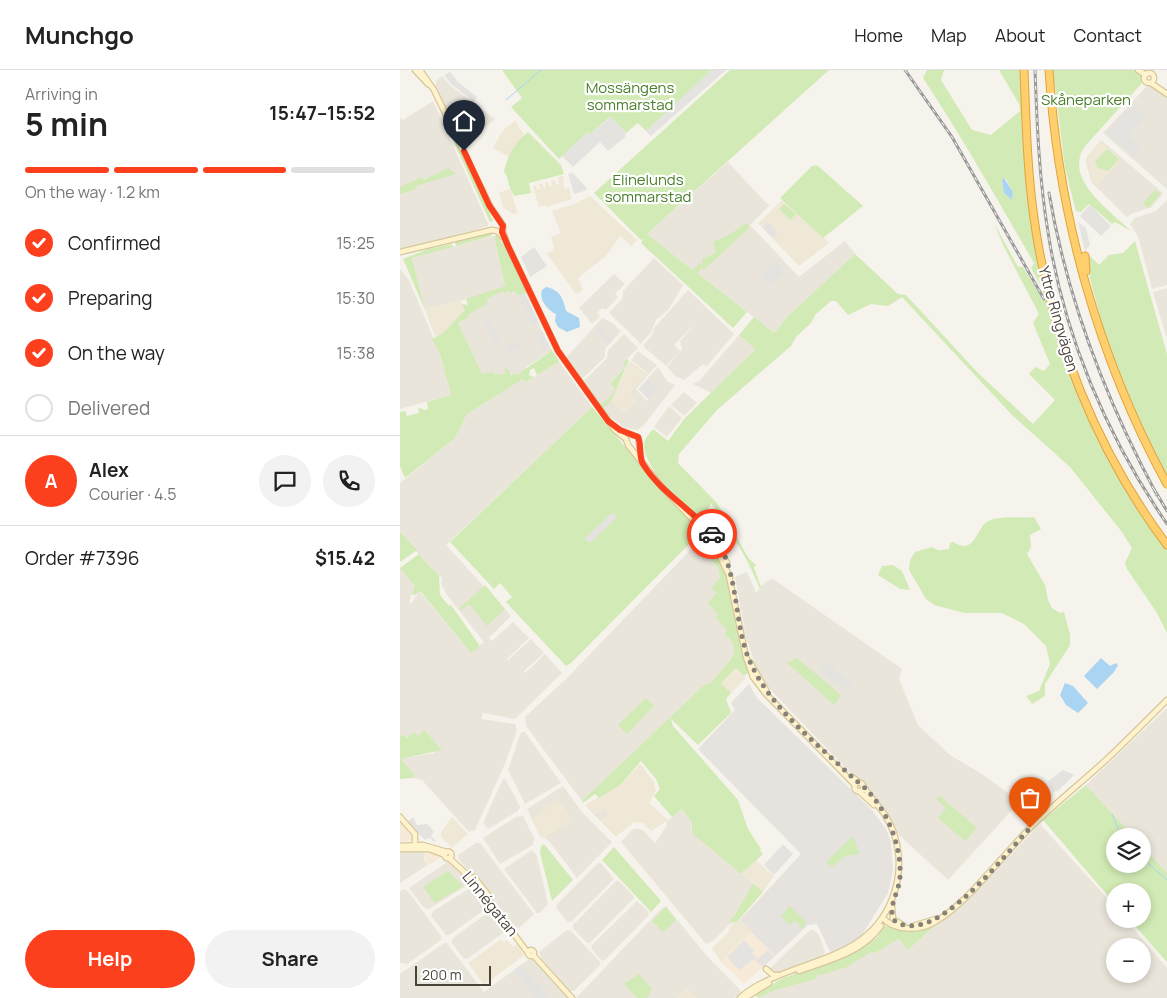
<!DOCTYPE html>
<meta charset="utf-8">
<style>
:root{--surface:#fff;--page:#f2f2f2;--text:#222;--muted:#767676;--line:#e0e0e0;--accent:#fc3f1d}
body{margin:0;font-family:Manrope,sans-serif;background:var(--page);color:var(--text);height:100vh;display:flex;flex-direction:column;font-size:19px;white-space:nowrap}
*{box-sizing:border-box;margin:0}
p{font-size:16px;color:var(--muted)}
.icon{flex:none;width:28px;height:28px;fill:none;stroke:currentColor;stroke-width:2;stroke-linecap:round;stroke-linejoin:round}
.map{position:relative;flex:1;overflow:hidden}
.side{display:flex;flex-direction:column;background:var(--surface);width:400px}
.side>*{flex:none}
.tools{position:absolute;left:706px;top:758px;display:grid;gap:10px}
.tools a{display:grid;place-items:center;width:45px;height:45px;border-radius:50%;background:var(--surface);box-shadow:0 2px 8px #0003;font-size:25px}
.scale{position:absolute;left:15px;bottom:12px;width:76px;box-sizing:border-box;padding-left:5px;border:2px solid #4b4439;border-top:0;font-size:14px;line-height:18px;white-space:nowrap;color:#4b4439;-webkit-text-stroke:4px #fff;paint-order:stroke}
.pin{position:absolute;display:grid;place-items:center;width:42px;height:42px;color:#fff;margin:-51px -21px;border-radius:50% 50% 50% 0;rotate:-45deg;box-shadow:0 0 5px #0007}
.pin .icon{rotate:45deg}
.courier{position:absolute;display:grid;place-items:center;width:50px;height:50px;margin:-25px;border:4px solid #fc3f1d;border-radius:50%;background:#fff;color:#222;box-shadow:0 1px 6px #0007}
.summary em{font-style:normal;font-weight:700}
.summary div{display:flex;flex-direction:column-reverse}
.summary{display:flex;align-items:center;justify-content:space-between;height:85px;padding:0 25px}
h1{font-size:32px;font-weight:700;line-height:38px}
.bar{display:grid;grid-template-columns:repeat(4,1fr);gap:8px 5px;align-content:center;height:60px;padding:0 25px}
.bar i{height:6px;border-radius:4px;background:var(--line)}
.bar .on{background:var(--accent)}
.bar p{grid-column:span 4}
.line{display:flex;align-items:center;gap:12px;padding:0 25px;border-top:1px solid var(--line)}
.line div{flex:1}
.round{display:grid;place-items:center;flex:none;width:52px;height:52px;border-radius:26px;background:var(--page)}
ol{padding:0 25px;list-style:none}
li{display:flex;align-items:center;gap:15px;height:55px}
li p{margin-inline-start:auto}
li .icon{padding:5px;border-radius:50%;background:var(--accent);color:#fff;stroke-width:4}
li:last-child{color:var(--muted)}
li i{width:28px;height:28px;border:2px solid var(--line);border-radius:50%}
.action{display:flex;gap:10px;margin-top:auto;padding:10px 25px}
.action a{flex:1;height:58px;border-radius:30px;background:var(--accent);color:#fff;font-size:20px;font-weight:700;line-height:58px;text-align:center}
.action a+a{background:var(--page);color:var(--text)}
header{display:flex;align-items:center;gap:30px;box-sizing:border-box;height:70px;padding:0 25px;background:var(--surface);border-bottom:1px solid var(--line)}
header strong{font-size:24px}
nav{display:flex;gap:28px;margin-inline-start:auto;font-size:18px}
main{display:flex;flex:1;min-height:0}
.map>svg:first-child{display:block}
.residential{fill:#eae5da;fill-rule:evenodd}
.commercial{fill:#f7ead8}
.industrial{fill:#e6e2dd}
.education{fill:#efe8d6}
.green{fill:#d2eab5;fill-rule:evenodd}
.parking{fill:#e5e3e0}
.water{fill:#a9d4f2}
.lines{fill:none;stroke-linecap:round;stroke-linejoin:round}
.stream{stroke:#a9d4f2;stroke-width:1}
.secondary-casing{stroke:#d6c79b;stroke-width:7}
.highway-casing{stroke:#e0a43c;stroke-width:9}
.secondary{stroke:#fff3cd;stroke-width:4.5}
.highway{stroke:#ffcf6e;stroke-width:7}
.rail-casing{stroke:#9a9a9a;stroke-width:3}
.rail{stroke:#fff;stroke-width:1;stroke-dasharray:4;stroke-linecap:butt}
.done{stroke:#878178;stroke-width:5;stroke-dasharray:0 9}
.route{stroke:#fc3f1d;stroke-width:6}
.labels{text-anchor:middle;stroke-width:4.5;stroke-linejoin:round;paint-order:stroke}
.park-label{font-size:15px;fill:#4a7f2a;stroke:#fff}
.street-label{font-size:15px;fill:#4b4439;stroke:#fff}
</style>
<header>
<strong>Munchgo</strong>
<nav><a>Home</a><a>Map</a><a>About</a><a>Contact</a></nav>
</header>
<main>
<section class="side">
<div class="summary"><div><h1>5 min</h1><p>Arriving in</p></div><em>15:47–15:52</em></div>
<div class="bar"><i class="on"></i><i class="on"></i><i class="on"></i><i></i><p>On the way · 1.2 km</p></div>
<ol>
<li><svg class="icon" aria-label="check" viewBox="0 0 24 24"><path d="M5 12l5 5 9-10"/></svg>Confirmed<p>15:25</p></li>
<li><svg class="icon" aria-label="check" viewBox="0 0 24 24"><path d="M5 12l5 5 9-10"/></svg>Preparing<p>15:30</p></li>
<li><svg class="icon" aria-label="check" viewBox="0 0 24 24"><path d="M5 12l5 5 9-10"/></svg>On the way<p>15:38</p></li>
<li><i></i>Delivered</li>
</ol>
<div class="line" style="height:90px"><b class="round" style="background:var(--accent);color:#fff">A</b><div><b>Alex</b><p>Courier · 4.5</p></div><a class="round"><svg class="icon" aria-label="chat" viewBox="0 0 24 24"><path d="M4 5h16v11H9l-5 4z"/></svg></a><a class="round"><svg class="icon" aria-label="phone" viewBox="0 0 24 24"><path d="M5 4h4l2 5-3 2q2 4 5 5l2-3 5 2v4C11 20 4 13 5 4z"/></svg></a></div>
<div class="line" style="height:65px"><div>Order #7396</div><b>$15.42</b></div>
<div class="action"><a>Help</a><a>Share</a></div>
</section>
<div class="map">
<svg width="767" height="928" viewBox="0 0 767 928">
<rect width="100%" height="100%" fill="#f6f3ec"/>
<path class="residential" d="M42,6L51,16L95,49L65,75L35,17L37,10Z
M748,15L767,26V119L703,63Z
M33,31L89,156L0,181V47L3,50Z
M701,70L763,123L752,137L731,144L727,147L692,113L686,93L687,87Z
M328,92L369,136L350,155L399,207L445,171L455,184L386,248L374,263L247,164Z
M767,130V215L752,219L738,166L730,154L735,148L756,141Z
M94,166L105,216L73,229L61,230L25,240L12,188Z
M254,188L283,215L269,239L256,250L251,262L241,274L209,243L223,228V221Z
M0,199L9,210L40,284L51,325L0,339Z
M214,204L225,214L215,224L218,227L206,240L202,238L197,243L200,246L192,254L179,238Z
M767,218V266H766L753,222Z
M288,220L334,264L306,297L303,294L284,310L275,306L267,297L282,279L280,271L299,250L274,275L280,281L266,296L243,276L252,265L254,258Z
M103,221H116L118,226L125,223L151,281L126,297L127,300L117,305L106,303L101,305L82,304L58,253L68,248L67,246L71,242L88,233L87,229Z
M202,248L211,252L221,261L205,279V287L182,309L166,288Z
M224,264L238,278L223,293L226,296L224,298L210,313L215,318L211,326L200,335L184,311L207,288L208,280Z
M339,265L355,279L349,286L311,323L293,314L299,311Z
M238,281L257,295L249,304L231,290Z
M230,291L248,305L236,319L247,331L249,330L238,319L258,297L267,311L275,315L244,355L237,360L225,358L211,348L201,336L211,329Z
M159,292L192,337L46,475L111,546L89,568L92,571L113,552L129,568L107,589L108,590L131,569L144,583L124,601L125,603L145,584L162,603L115,649L83,643L81,649L115,654L117,660L105,694L75,760L69,762L22,710L13,708L14,704L1,689L35,683L18,666L7,668L4,664L0,667V497L15,516L9,532L12,533L19,521L71,583L84,572L47,525L41,513L42,508L28,495L0,462V413L55,368L67,344L123,309L126,312Z
M284,322L297,333L284,346L271,335Z
M269,336L282,348L267,367L254,357Z
M298,472L318,498L320,508L317,523L318,544L315,547L328,560L324,564L334,574L335,581L324,599L309,614H305L182,731L126,656L125,647L167,608Z
M347,502L356,523L365,512L373,509L502,599L499,609L518,655L550,685L582,704L608,723L613,739L548,810L499,765L482,736L366,615L355,594L346,567L335,507Z
M767,638V804L743,777L742,766H733L686,715Z
M121,662H125L161,713L125,734L108,700Z
M103,709L106,710L120,737L118,741L88,759L83,753Z
M163,716L182,742L212,772L177,808L149,771L140,766L127,739Z
M205,737L210,745L200,751L193,744Z
M282,739L292,752L291,759L353,813L333,848H330L331,853L314,870L306,874L221,772L232,760L237,758L244,761L255,773L267,755L266,752Z
M123,746L134,768L133,775L100,794L83,768L116,747Z
M640,754L715,837V849H725L767,898V928H359L376,920L416,909L417,904L470,882L475,883L499,869L508,880L590,807ZM715,876H742V904H715Z
M76,773H80L134,844L119,858L115,857L59,790L58,785Z
M132,780L137,786L148,834L140,843H137L104,799Z
M0,781H25L24,789L28,795L0,813Z
M49,791L69,811V814L29,839L24,838L9,818Z
M198,793H201L214,809L172,851L168,852L156,838L157,834Z
M216,811H219L234,826L233,829L190,873H187L173,858V855Z
M72,817L89,834L87,838L49,865H46L31,846L33,841Z
M3,819L8,821L41,866V870L7,894L0,893V822Z
M237,831L249,842L248,846L205,890L202,891L191,878L192,875Z
M266,836L307,886L341,921L340,923L335,928H176L262,838Z
M93,839L107,858L106,861L67,889L63,888L51,872L53,868Z
M167,860L171,861L200,892V895L174,921H169L141,888L139,882Z
M410,860H414L419,865L425,882L423,887L375,904L368,900Z
M44,873H47L84,922L129,889L135,890L167,926V928H0V904Z"/>
<path class="commercial" d="M0,752L12,766V770L0,773Z
M26,780L40,785V788L29,795L25,789Z
M351,861L375,886L344,914L321,892Z"/>
<path class="industrial" d="M349,614L357,628L471,739L486,759L491,772L493,800L488,823L457,873L434,883L430,882L417,854L408,855L375,886L340,850L401,784L298,679L335,640L331,633Z"/>
<path class="education" d="M115,51L127,69L110,87L93,78L103,60Z
M700,71L721,90L697,116L693,111L686,88Z
M163,106L164,119L169,118L172,129L146,137L145,135L139,137L133,116L136,115L137,120L140,119L139,114L142,113L144,118L146,117L145,113L148,112L150,117L152,116L151,111L155,110L156,115L159,114L158,107Z
M110,119L118,143L113,144L103,137L99,123Z
M190,126L237,170L231,176L220,166L206,186L178,208L183,220L176,224L147,184L153,180L154,176L151,167L161,163L152,141L175,134Z
M382,130L429,173L399,196L358,153Z
M61,230L65,240L43,263L35,267L25,240Z
M230,291L248,304L233,319L231,327L236,331L224,344L211,331Z
M336,598L346,608L331,623L321,613Z
M240,694L255,713L254,714L256,720L249,733L268,750L251,761L243,753L234,752L216,767L200,751L209,745L205,737L193,744L185,735L221,714Z
M158,730L172,749L145,768L140,766L132,749Z
M52,747L68,764L52,778L41,766V762Z
M356,790L374,806L363,822L342,803Z
M340,850L351,861L321,892L312,878L327,864L331,855Z
M101,869L104,872L107,870L113,877L117,874L124,885L84,915L68,893Z
M287,918L297,928H277Z"/>
<path class="green" d="M102,0H312L246,61L238,53L226,63L210,47L190,64L188,62L159,89L111,37L122,28Z
M330,0H429L247,164L293,200L300,193L303,196L302,189L316,183L313,172L329,165L346,153L350,157L304,200L302,198L297,203L347,242L333,258L243,175L241,173L244,168L241,170L194,123Z
M527,0H544L541,10L572,60L591,65L620,41L619,34L599,0H622L625,77L646,225L631,198L634,193C598,131 563,68 523,8ZM606,109L613,122L612,130L604,123L602,110Z
M653,0H733L742,5L743,12L686,75C661,108 710,140 731,161L715,152L712,154L689,134L681,142L676,141L665,98Z
M48,59L51,60L79,116L93,151L90,152Z
M128,62L161,95L164,104L129,113L131,123L114,126C108,117 109,109 104,101C109,83 114,74 128,62Z
M707,79L719,89L708,101L698,98L695,91Z
M417,95L463,136L423,168L380,128L412,96Z
M48,98L56,104L16,116L17,119L0,124V117L22,107L24,110Z
M755,120L761,124L748,138L743,133Z
M384,134L396,144L390,150L379,139Z
M594,153L618,197H623L642,228L641,231L647,227L669,297L753,461L767,480V563L757,543L727,499L725,493L732,478L722,462L670,397L612,345L502,227L488,236L471,234L448,245L436,231H431L416,244L411,253L396,267L391,276L317,340L279,384L278,393L317,433L349,489L356,495L354,498L361,517L360,519C354,504 333,458 318,453L317,442L311,433L308,440L315,448V452L305,454C298,444 289,441 279,432C269,423 243,389 244,376C244,369 249,364 253,359L268,371L285,348L354,281L355,279L339,265L354,247L374,263L386,248L455,184L498,224L506,225L578,303L633,354L655,330L629,304L635,297L644,301L650,294L633,253L639,244L603,175Z
M92,162V166L56,176L55,172Z
M94,166H98L110,184L139,249L127,223L118,226L115,221L111,223L109,221L104,223L103,221L87,229L88,233L67,246L68,248L58,253L82,304L93,302L95,305L99,303L101,305L106,303L104,299L107,298L111,305L115,303L117,305L151,281L149,276L161,294L159,292L137,305L134,298L130,300L129,305L134,307L126,312L123,309L67,344L55,368L5,408L0,396V342L5,341L7,346L19,343L18,337L24,340L28,339L27,332L51,325L40,284L32,269L43,263L65,240L62,234L68,235L66,229L105,216Z
M735,171L767,284V409C743,360 710,295 699,243C695,223 686,205 688,184L699,195L709,185L723,183Z
M52,174L53,177L12,188L25,240L3,189L28,179Z
M227,289L229,290L211,331L203,338L200,335L211,326L215,318L210,314L224,298L225,296L223,293Z
M192,337L260,419L299,459L300,463L171,593L166,596L106,532L112,527L100,513L94,519L50,472Z
M634,447L641,459L630,465L631,477L627,484L645,515L648,530L652,538L660,543L664,542L670,564V575L645,614V626L632,634L626,626L639,621L650,594L646,576L624,554L602,543H565L534,535L526,529L509,500L510,490L515,482L532,477C541,483 541,479 549,479L550,473L553,472C576,486 576,458 587,452C600,444 620,449 634,447Z
M0,462L17,480L0,492Z
M304,469C338,502 333,559 349,602L344,606L336,598L321,613L331,623L326,629L331,643L298,675L271,649L273,656L338,730L348,759L361,779L360,781L363,784L341,804L292,763V752L282,739L272,747L254,726L260,719L256,709L241,691L221,714L199,728L195,724L183,733L182,731L305,614H309C316,607 337,587 334,577C333,571 328,568 324,564L327,560L315,547L318,544L308,533L317,523L311,518L320,508L318,498L298,472Z
M19,484L28,495L39,505L40,525L49,536L51,535L80,576L71,583L20,521L15,525L12,524L15,516L0,498Z
M493,495L502,501L510,520L500,519L478,505L482,496Z
M85,515L105,539L87,556L69,534L62,540L60,538Z
M397,588L441,625L434,635L387,593Z
M246,628L254,636L227,664L218,655Z
M24,660L42,680L1,689L14,704L13,708L0,709V667L3,664L7,668L14,662L18,666Z
M686,715L733,766H715V794H742L743,777L767,803V892L729,849H742V821H715V834L643,750Z
M539,725L577,758L565,771L538,748L546,738L536,729Z
M453,766L460,784L446,786L432,797L426,792Z
M144,774L173,810L152,831L140,783L141,776Z
M214,777L261,831L251,842L202,790Z
M48,801L63,816L35,833L23,817Z
M353,813L363,822L337,852L331,853L330,848H333Z
M390,836L406,852L403,859L395,850L390,855L381,846Z
M266,837L276,850L263,862L252,851Z
M536,855L508,880L499,869L475,883L471,882L447,897L421,905L417,904L416,909L376,920L359,928L355,925L381,909L459,879L478,867L482,858L486,856L500,859Z
M239,904L252,919L247,928H237L224,914Z"/>
<path class="parking" d="M312,0H326L251,66L246,61Z
M50,2L58,12L77,27L74,32L51,14L44,5Z
M732,34L746,47L729,66L742,77L734,87L706,63Z
M211,47L226,63L225,67L208,81L200,72L173,97L162,86L188,62L190,64Z
M173,103L186,117L187,120L174,124L168,104Z
M690,135L711,156L701,166L680,146Z
M367,152L378,163L373,168L362,157Z
M678,152L686,158L690,175L685,181Z
M134,177L147,196L130,207L121,187Z
M376,191L385,202L370,217L360,206Z
M125,223L139,253L132,256L118,226Z
M89,246L101,271L94,274L83,249Z
M199,254L212,271L209,274L196,261Z
M142,260L150,277L143,280L135,263Z
M119,271L122,278L107,284L105,277Z
M249,310L258,319L249,329L240,320Z
M213,442L217,447L190,473L185,468Z
M426,592L452,613L448,620L437,611L435,614L420,600Z
M412,691L420,693L408,706L403,701Z
M663,700L674,705L658,721L653,722L648,711Z
M435,711H438L432,717L440,724L442,723L445,725L439,733H432L415,716L417,714L427,720Z
M409,719L415,725L406,734L401,729Z
M13,747L17,755L27,754L34,761L31,766L36,771L34,772L30,768L25,770L8,752Z
M431,769L436,775L425,790L421,789L417,785Z
M383,774L393,784L374,805L364,795Z
M344,870L354,881L352,883L358,889L368,880L374,887L363,897L354,889L339,900L327,887Z
M121,895L150,928H135L114,900Z"/>
<path class="water" d="M604,108L613,122L612,130L604,123L602,110Z
M146,217C160,220 163,228 166,241L179,248L180,257L167,262L158,257L155,251L156,244C147,240 139,230 142,220Z
M701,588L710,596L716,593L718,595L714,602L697,619L684,606Z
M665,613L673,616L688,633L678,643L666,635L660,625Z"/>
<g class="lines">
<path class="stream" d="M106,30L141,0
M712,744L719,761L729,766
M742,788L767,810"/>
<defs>
<path id="secondary" d="M15,0L28,14
M20,0L34,20L90,136
M738,0L746,5
M744 8a5 5 0 1 1 10 0a5 5 0 1 1-10 0Z
M751,13L767,24
M89,135L103,155V162L108,176L158,281L215,360L226,369L228,375L262,417L311,469L330,507
M0,182L92,160L97,161L103,167
M219,360L238,367L241,387
M289,442L314,466L327,493
M329,506L346,587L353,607L366,624L455,715
M350,592L366,620
M452,707L459,712
M454.5 717a4.5 4.5 0 1 1 9 0a4.5 4.5 0 1 1-9 0Z
M459,721L474,735
M0,747L15,764V776
M0,776L23,775L47,782
M0,779H29L45,785
M44.5 785a3.5 3.5 0 1 1 7 0a3.5 3.5 0 1 1-7 0Z
M49,788L75,812L128,883
M74,807L88,825
M492,837L493,849L504,856
M483,848C494,861 519,861 533,853C565,836 601,787 628,760C653,735 681,713 707,689C727,670 747,650 767,630
M513,856L536,849
M128 883a3 3 0 1 1 6 0a3 3 0 1 1-6 0Z
M133,885L172,928
M366,899L373,905H378
M399,901C429,890 462,883 481,856
M340,928C349,919 361,913 373,908C420,887 471,883 492,829C503,801 501,770 485,745C478,735 470,727 464,717
M345,928L369,913"/>
<path id="highway" d="M624,0C626,49 627,99 634,148C650,265 696,380 767,475
M649,0C658,144 698,288 767,414
M685,186L686,201"/>
</defs>
<use href="#secondary" class="secondary-casing"/>
<use href="#highway" class="highway-casing"/>
<use href="#secondary" class="secondary"/>
<use href="#highway" class="highway"/>
<defs>
<path id="rail" d="M505,0L552,67L644,229
M635,0C637,54 639,108 648,162C664,266 707,367 767,454
M649,123C667,229 706,330 757,425
M754,419L767,441"/>
</defs>
<use href="#rail" class="rail-casing"/>
<use href="#rail" class="rail"/>
</g>
<g class="lines">
<path class="done" d="M312,464C339,497 333,548 348,587C368,637 416,672 454,709C482,728 502,771 500,807C500,820 486,839 495,851C535,878 605,784 630,758"/>
<path class="route" d="M64,81L89,135L103,156L102,162L108,176L158,281L208,351L220,360L238,367C242,375 238,385 243,394C261,423 291,438 312,464"/>
</g>
<g class="labels">
<g class="park-label">
<text x="230" y="23">Mossängens<tspan x="230" dy="17">sommarstad</tspan></text>
<text x="686" y="35">Skåneparken</text>
<text x="248" y="115">Elinelunds<tspan x="248" dy="17">sommarstad</tspan></text>
</g>
<g class="street-label">
<text transform="translate(658 249) rotate(74)" y="5">Yttre Ringvägen</text>
<text transform="translate(90 834) rotate(51)" y="5">Linnégatan</text>
</g>
</g>
</svg>
<div class="tools">
<a><svg class="icon" aria-label="layers" viewBox="0 0 24 24"><path d="M12 4l9 5-9 5-9-5zM3 14l9 5 9-5"/></svg></a>
<a>+</a>
<a>−</a>
</div>
<div class="scale">200 m</div>
<div class="pin" style="left:630px;top:758px;background:#ea580c"><svg class="icon" aria-label="bag" viewBox="0 0 24 24"><path d="M5 8h14l-1 12H6zM9 8a3 3 0 0 1 6 0"/></svg></div>
<div class="pin" style="left:64px;top:81px;background:#1f2937"><svg class="icon" aria-label="home" viewBox="0 0 24 24"><path d="M3 11l9-7 9 7M6 9v11h12V9"/></svg></div>
<div class="courier" style="left:312px;top:464px"><svg class="icon" aria-label="car" viewBox="0 0 24 24"><path d="M5 17H2v-5l4-1 3-4h7l3 4 3 1v5h-3M9 17h6M6 11h13"/><circle cx="7" cy="17" r="2"/><circle cx="17" cy="17" r="2"/></svg></div>
</div>
</main>
